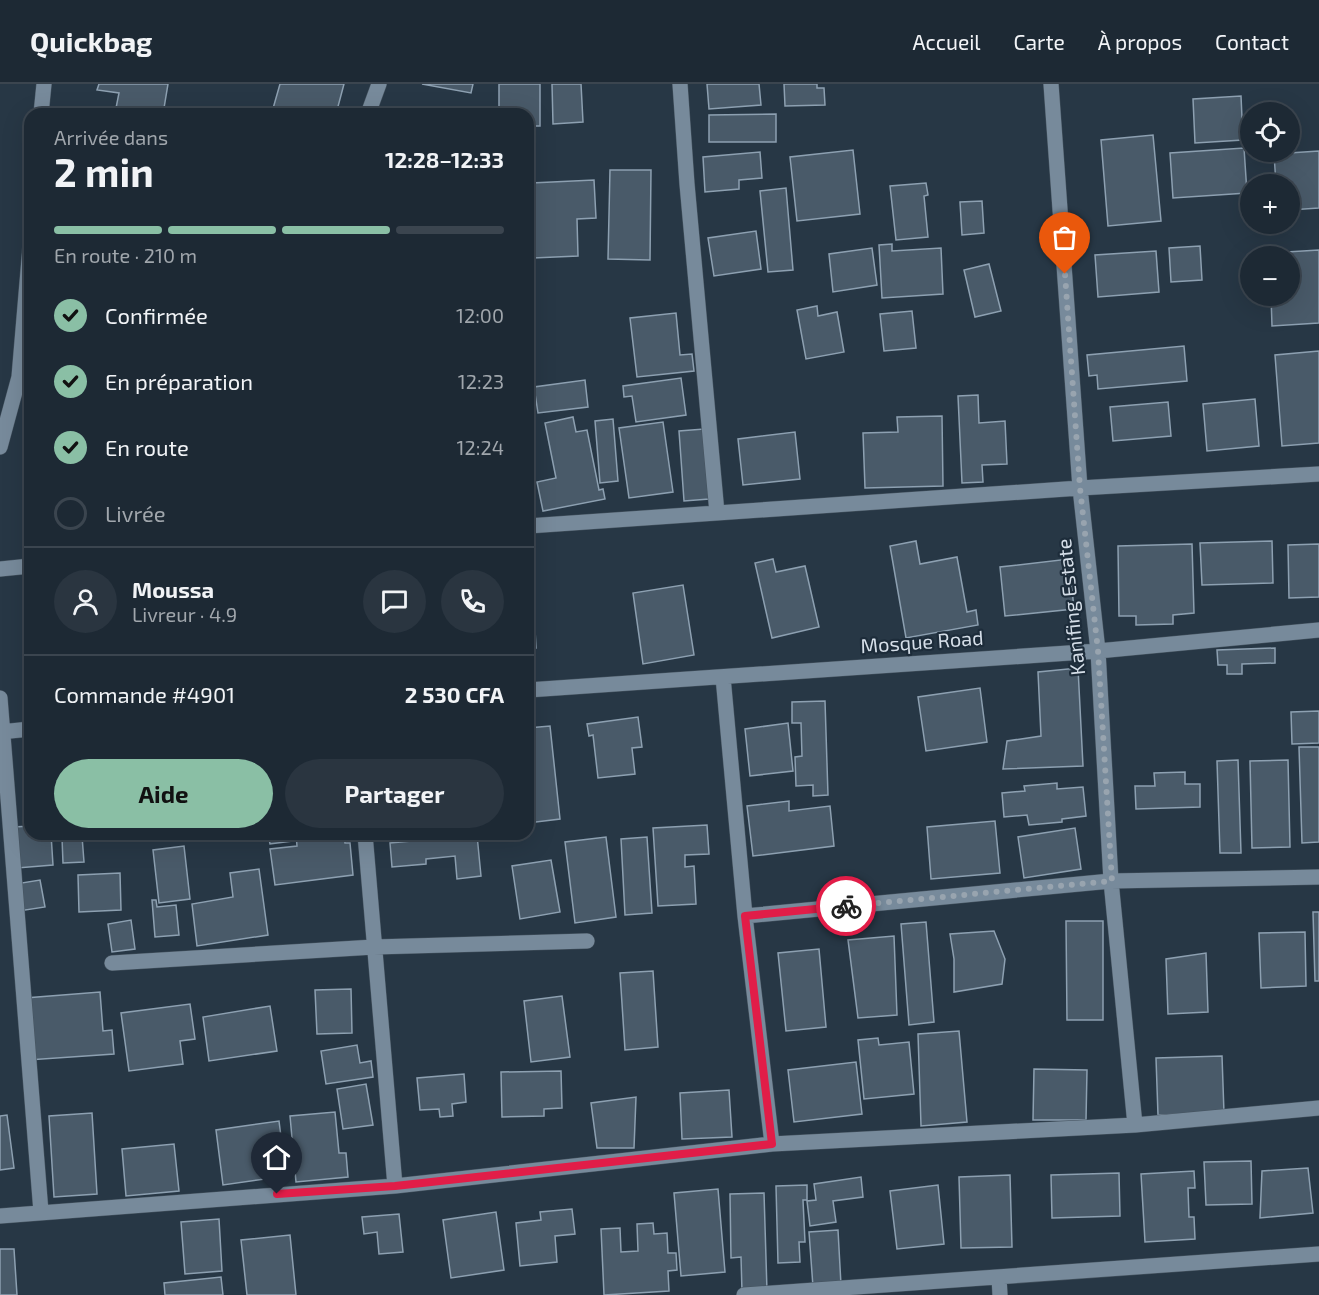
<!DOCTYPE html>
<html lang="fr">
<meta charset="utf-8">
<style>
:root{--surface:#1d2934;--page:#2a3540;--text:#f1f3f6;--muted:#a0a6ac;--line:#3b454f;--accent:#8abfa5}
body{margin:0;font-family:"Exo 2",sans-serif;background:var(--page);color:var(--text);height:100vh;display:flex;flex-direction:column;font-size:22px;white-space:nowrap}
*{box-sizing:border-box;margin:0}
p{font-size:20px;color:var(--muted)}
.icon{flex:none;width:33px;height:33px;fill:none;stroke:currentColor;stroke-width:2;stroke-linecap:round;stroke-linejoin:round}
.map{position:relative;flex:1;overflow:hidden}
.drawer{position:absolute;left:24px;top:24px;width:510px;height:732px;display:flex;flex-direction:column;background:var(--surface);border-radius:18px;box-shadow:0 6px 24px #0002,0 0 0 2px var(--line)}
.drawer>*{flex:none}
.controls{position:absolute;left:1240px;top:18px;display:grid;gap:12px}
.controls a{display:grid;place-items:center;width:60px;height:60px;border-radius:50%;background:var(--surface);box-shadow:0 6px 24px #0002,0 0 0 2px var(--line);font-size:30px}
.pin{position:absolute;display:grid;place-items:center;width:51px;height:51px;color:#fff;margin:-62px -26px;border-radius:50% 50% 50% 0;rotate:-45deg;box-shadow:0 0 6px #0007}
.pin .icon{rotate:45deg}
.courier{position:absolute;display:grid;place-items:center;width:60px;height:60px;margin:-30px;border:4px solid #e11d48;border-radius:50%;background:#fff;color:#222;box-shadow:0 2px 8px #0007}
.head em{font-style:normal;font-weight:700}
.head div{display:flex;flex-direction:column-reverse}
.head{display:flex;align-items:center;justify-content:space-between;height:102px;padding:0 30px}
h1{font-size:39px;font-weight:700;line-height:45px}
.bar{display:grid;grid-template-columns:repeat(4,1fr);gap:9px 6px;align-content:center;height:72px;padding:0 30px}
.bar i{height:8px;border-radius:4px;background:var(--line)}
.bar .active{background:var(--accent)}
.bar p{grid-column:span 4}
.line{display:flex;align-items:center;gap:15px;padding:0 30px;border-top:2px solid var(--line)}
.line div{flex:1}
.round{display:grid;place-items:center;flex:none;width:63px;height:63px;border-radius:32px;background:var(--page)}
ol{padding:0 30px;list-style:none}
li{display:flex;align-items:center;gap:18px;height:66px}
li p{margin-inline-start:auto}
li .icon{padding:6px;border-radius:50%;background:var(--accent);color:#111;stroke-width:4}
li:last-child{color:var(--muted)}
li i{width:33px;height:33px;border:3px solid var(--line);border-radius:50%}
.cta{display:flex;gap:12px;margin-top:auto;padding:12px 30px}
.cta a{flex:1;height:69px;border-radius:36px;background:var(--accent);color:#111;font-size:24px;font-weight:700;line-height:69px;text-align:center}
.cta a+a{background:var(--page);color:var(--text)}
header{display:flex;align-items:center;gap:36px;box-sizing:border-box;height:84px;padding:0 30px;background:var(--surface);border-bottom:2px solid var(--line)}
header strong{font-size:28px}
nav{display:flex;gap:33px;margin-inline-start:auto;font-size:21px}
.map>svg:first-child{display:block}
.building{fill:#495a69;stroke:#8da0b1;stroke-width:1.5}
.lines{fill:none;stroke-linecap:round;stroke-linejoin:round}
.minor-casing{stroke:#465460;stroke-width:16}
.minor{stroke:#778a9b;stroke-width:15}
.done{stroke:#98a4af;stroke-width:6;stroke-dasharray:0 10.8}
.route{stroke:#e11d48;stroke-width:8}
.labels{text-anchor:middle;stroke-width:4.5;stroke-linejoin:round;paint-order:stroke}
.street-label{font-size:20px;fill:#d5dee8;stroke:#1d2c3a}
</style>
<header>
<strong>Quickbag</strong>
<nav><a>Accueil</a><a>Carte</a><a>À propos</a><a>Contact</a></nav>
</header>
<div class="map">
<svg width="1319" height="1211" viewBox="0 0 1319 1211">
<rect width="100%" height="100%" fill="#273745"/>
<path class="building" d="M99,0H168L163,30L115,29L119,9L97,6Z
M280,0H344L336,30H278L272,28Z
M422,0H473L471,9Z
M499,0H540V42H528V30H499Z
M552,0H581L583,38L553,40Z
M707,0H759L761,21L709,25Z
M784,0H817V4H824L825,21L785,22Z
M1241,12L1243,56L1195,59L1193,15Z
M776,30V58H709V31Z
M1153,51L1161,137L1108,142L1101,56Z
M1244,64L1247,109L1173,114L1170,69Z
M853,66L860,130L797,137L790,73Z
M1319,67V124L1290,126V100H1276L1274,70Z
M760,68L762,94L739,96V105L705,108L703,73Z
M610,86H651L650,176L608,175Z
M594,96L596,134L577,135L578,172L533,174L531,99Z
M926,99L928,111L924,112L928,153L896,156L890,102Z
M786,104L793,186L768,188L760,107Z
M982,117L984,149L962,151L960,118Z
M756,147L761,185L714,192L708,154Z
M892,160V167L941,164L943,210L882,214L879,161Z
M1200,162L1202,196L1171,198L1169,164Z
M872,164L877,201L833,208L829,170Z
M1319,166V239L1272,242L1271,212H1290V172H1268V169Z
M1156,167L1159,208L1098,213L1095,171Z
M989,180L1001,227L975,233L964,186Z
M817,222L818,232L837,228L844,268L806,275L797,226Z
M912,227L916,264L884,267L880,230Z
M676,229L680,271L692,270L694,287L637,293L630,234Z
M1184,262L1187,297L1098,305L1097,291L1089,292L1087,271Z
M1319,267V359L1282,362L1275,271Z
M681,294L686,331L636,338L632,312L624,313L623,302Z
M585,296L588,323L538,329L534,303Z
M528,297H532L533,325H528Z
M978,311L979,339L1005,337L1007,380L982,381L983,398L962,399L958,312Z
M1255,315L1259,362L1207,367L1203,320Z
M1168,318L1171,352L1113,357L1110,323Z
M942,332L943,402L865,404L863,349L898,348L897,333Z
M573,333L576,348L587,346L599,406L603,405L605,415L543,427L537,398L556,394L545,339Z
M613,335L618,397L600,399L595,337Z
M663,338L673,408L629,414L619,344Z
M704,345L709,415L684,417L679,347Z
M795,348L800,395L743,401L738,355Z
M528,387L534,412L528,414Z
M916,457L920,480L957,473L967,528L976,526L978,541L906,554L890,462Z
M1272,457L1273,499L1202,501L1200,459Z
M1192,460L1194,529L1173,531V540L1136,541V532H1119L1118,462Z
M1319,460V513L1289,514L1288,461Z
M773,475L776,488L805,482L819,543L772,554L755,479Z
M1069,475L1074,525L1005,532L1000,483Z
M683,501L694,571L643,580L633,509Z
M528,508H533L536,564H528Z
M1275,564V579L1242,580V590H1227V581H1218L1217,566Z
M1078,584L1083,682L1003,685L1007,657L1041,652L1038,588Z
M980,604L987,658L926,667L918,613Z
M825,617L828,711L813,712V701L796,702L795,673L802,672L801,639H792V618Z
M1319,627V659L1292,660L1291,628Z
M638,633L642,663L632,664L635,690L598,694L593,651L589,652L587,640Z
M788,639L793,687L750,692L745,645Z
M550,642L560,735L528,739V644Z
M1299,663H1319V758L1302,759Z
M1238,676L1241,769H1220L1217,677Z
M1288,676L1290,763L1252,764L1250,677Z
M26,678H30V735H28Z
M1185,688V700H1200V723L1136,725L1135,702H1155L1154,689Z
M1057,699V705L1083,703L1086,732L1062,735V738L1029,741L1027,731L1004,733L1002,709L1025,707L1024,702Z
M789,717V727L830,722L834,762L753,772L747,722Z
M995,737L1000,789L931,795L927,743Z
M707,741L709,770L685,771V783L694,782L696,820L658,822L653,744Z
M30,742V750H51L53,781L17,784L14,743Z
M1075,744L1081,785L1024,794L1018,753Z
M268,750H291L292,757L270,760Z
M296,750H344L345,759H350L353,791L275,801L270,765L297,762Z
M477,751L481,792L457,795L455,772L426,775V780L392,783L390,759Z
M82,752L84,778L63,779L62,754Z
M606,753L616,833L575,839L565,758Z
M647,753L652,829L625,831L621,755Z
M184,762L190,815L159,819L153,766Z
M551,776L560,828L520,835L512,782Z
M259,785L268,851L197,862L192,820L233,813L230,789Z
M120,789L121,826L79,828L78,791Z
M40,796L45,823L19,827L15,800Z
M152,816H156L157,823L176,821L179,851L155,853Z
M1313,828H1319V897H1315Z
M131,836L135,865L112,868L108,840Z
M1066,837H1103V936H1067Z
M926,838L934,938L909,941L901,840Z
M994,847L1005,875L1002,900L954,908V875L950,850Z
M1305,848L1306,902L1261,904L1259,849Z
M894,852L897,931L858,934L848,856Z
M819,865L826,943L786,947L778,869Z
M1206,869L1208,928L1168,930L1166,875Z
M653,887L658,963L625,966L620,889Z
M351,905L352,949L317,950L315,906Z
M100,908L103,947L112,946L114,970L28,976L25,914Z
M562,912L570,973L531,978L524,917Z
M190,920L195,955L180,957L183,980L129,987L121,929Z
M270,922L277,967L209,977L203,933Z
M959,947L967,1038L921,1042L918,950Z
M878,954L879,961L909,958L914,1010L864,1015L858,956Z
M357,961L360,979L371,977L373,993L326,1000L321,967Z
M1222,972L1224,1029L1158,1031L1156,974Z
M856,978L862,1030L794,1038L788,986Z
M1034,985L1087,986L1086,1036H1033Z
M561,987L562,1024L544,1025V1032L502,1033L501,988Z
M464,990L466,1018L452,1020L453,1032L440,1033L439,1025L420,1026L417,994Z
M366,1000L373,1041L343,1045L337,1005Z
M729,1006L732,1053L682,1055L680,1009Z
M636,1013L634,1064H597L591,1019Z
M335,1028L339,1069H346L348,1093L296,1098L290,1032Z
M92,1029L97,1110L54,1113L49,1032Z
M7,1031L14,1084L0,1086V1032Z
M279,1037L286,1092L223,1101L216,1046Z
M174,1060L179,1107L126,1112L122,1065Z
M1251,1077L1252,1120L1206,1121L1204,1078Z
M1308,1084L1313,1129L1260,1134L1262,1087Z
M1194,1087L1195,1104H1188L1189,1133H1194L1195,1155L1145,1158L1141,1090Z
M1119,1089L1120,1132L1052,1134L1051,1091Z
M1010,1091L1012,1163L961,1164L959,1093Z
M861,1093L863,1113L833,1117L836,1138L810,1142L807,1117L816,1116L814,1100Z
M807,1101V1116H803L805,1158H799L800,1178L778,1179L776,1102Z
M938,1101L944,1160L897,1165L890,1107Z
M718,1105L725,1188L681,1192L674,1109Z
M764,1109L767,1207L742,1208L741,1173L731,1174L730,1110Z
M572,1125L575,1150L555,1152L557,1178L520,1182L516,1139L541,1136L540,1128Z
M496,1128L504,1186L451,1194L443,1136Z
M399,1130L403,1168L379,1170L377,1148L364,1150L362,1133Z
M219,1135L222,1187L185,1190L181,1138Z
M653,1139L654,1150L667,1149L668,1169H676L677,1186L668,1187L669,1207L604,1211L601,1145L620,1144L621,1168L638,1167L637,1140Z
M838,1146L841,1201L813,1203L809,1148Z
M290,1151L296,1211H247L241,1156Z
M0,1165H14L17,1211H0Z
M221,1193L223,1211H165L164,1199Z"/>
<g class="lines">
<defs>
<path id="minor" d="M680,0L687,100L717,429
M1051,0L1080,404L1098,567L1111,797L1135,1041
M41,30L44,0
M368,30L379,0
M0,363L19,293L30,163
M528,442L1080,404L1319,390
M0,485L30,482
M723,593L745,832L772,1060
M528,606L1098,567L1319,546
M0,614L41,1128
M0,648L30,645
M365,750L395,1102
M745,832L1111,797L1319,793
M112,879L374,863L587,857
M0,1132L395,1102L772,1060L1135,1041L1319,1024
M999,1193L1000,1211
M744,1211L1319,1170"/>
</defs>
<use href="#minor" class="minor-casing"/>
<use href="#minor" class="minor"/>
</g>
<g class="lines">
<path class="done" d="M846,822L1112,797L1098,567L1080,404L1065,190"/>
<path class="route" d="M277,1110L395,1102L772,1060L745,832L846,822"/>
</g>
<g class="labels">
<g class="street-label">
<text transform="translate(1071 523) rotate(-96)" y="7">Kanifing Estate</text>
<text transform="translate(922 558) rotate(-4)" y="7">Mosque Road</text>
</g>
</g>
</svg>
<div class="controls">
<a><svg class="icon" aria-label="locate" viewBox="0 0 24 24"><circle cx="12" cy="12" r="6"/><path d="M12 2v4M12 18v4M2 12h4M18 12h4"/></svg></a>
<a>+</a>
<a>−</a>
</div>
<div class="pin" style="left:1065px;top:190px;background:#ea580c"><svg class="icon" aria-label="bag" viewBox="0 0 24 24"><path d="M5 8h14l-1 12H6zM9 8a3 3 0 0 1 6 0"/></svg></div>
<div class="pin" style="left:277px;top:1110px;background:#1f2937"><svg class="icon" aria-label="home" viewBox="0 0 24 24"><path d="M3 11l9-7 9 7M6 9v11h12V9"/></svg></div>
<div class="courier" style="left:846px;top:822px"><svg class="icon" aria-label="bike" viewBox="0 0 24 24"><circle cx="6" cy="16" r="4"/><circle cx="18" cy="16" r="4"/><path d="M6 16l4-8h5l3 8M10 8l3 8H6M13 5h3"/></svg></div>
<section class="drawer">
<div class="head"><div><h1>2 min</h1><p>Arrivée dans</p></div><em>12:28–12:33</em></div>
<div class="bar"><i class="active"></i><i class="active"></i><i class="active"></i><i></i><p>En route · 210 m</p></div>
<ol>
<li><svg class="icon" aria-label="check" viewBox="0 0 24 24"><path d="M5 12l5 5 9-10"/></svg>Confirmée<p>12:00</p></li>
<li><svg class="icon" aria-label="check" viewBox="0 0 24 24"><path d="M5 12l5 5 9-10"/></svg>En préparation<p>12:23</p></li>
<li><svg class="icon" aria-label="check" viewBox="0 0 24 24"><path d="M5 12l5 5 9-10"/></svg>En route<p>12:24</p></li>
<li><i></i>Livrée</li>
</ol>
<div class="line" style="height:108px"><a class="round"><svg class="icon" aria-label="person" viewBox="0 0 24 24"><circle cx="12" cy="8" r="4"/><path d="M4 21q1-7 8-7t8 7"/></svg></a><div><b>Moussa</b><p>Livreur · 4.9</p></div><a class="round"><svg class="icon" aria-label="chat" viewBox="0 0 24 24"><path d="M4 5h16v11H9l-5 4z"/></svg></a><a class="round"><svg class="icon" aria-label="phone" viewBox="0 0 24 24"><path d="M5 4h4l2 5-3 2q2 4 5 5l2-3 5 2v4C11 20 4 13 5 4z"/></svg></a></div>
<div class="line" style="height:78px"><div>Commande #4901</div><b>2 530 CFA</b></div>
<div class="cta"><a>Aide</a><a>Partager</a></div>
</section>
</div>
